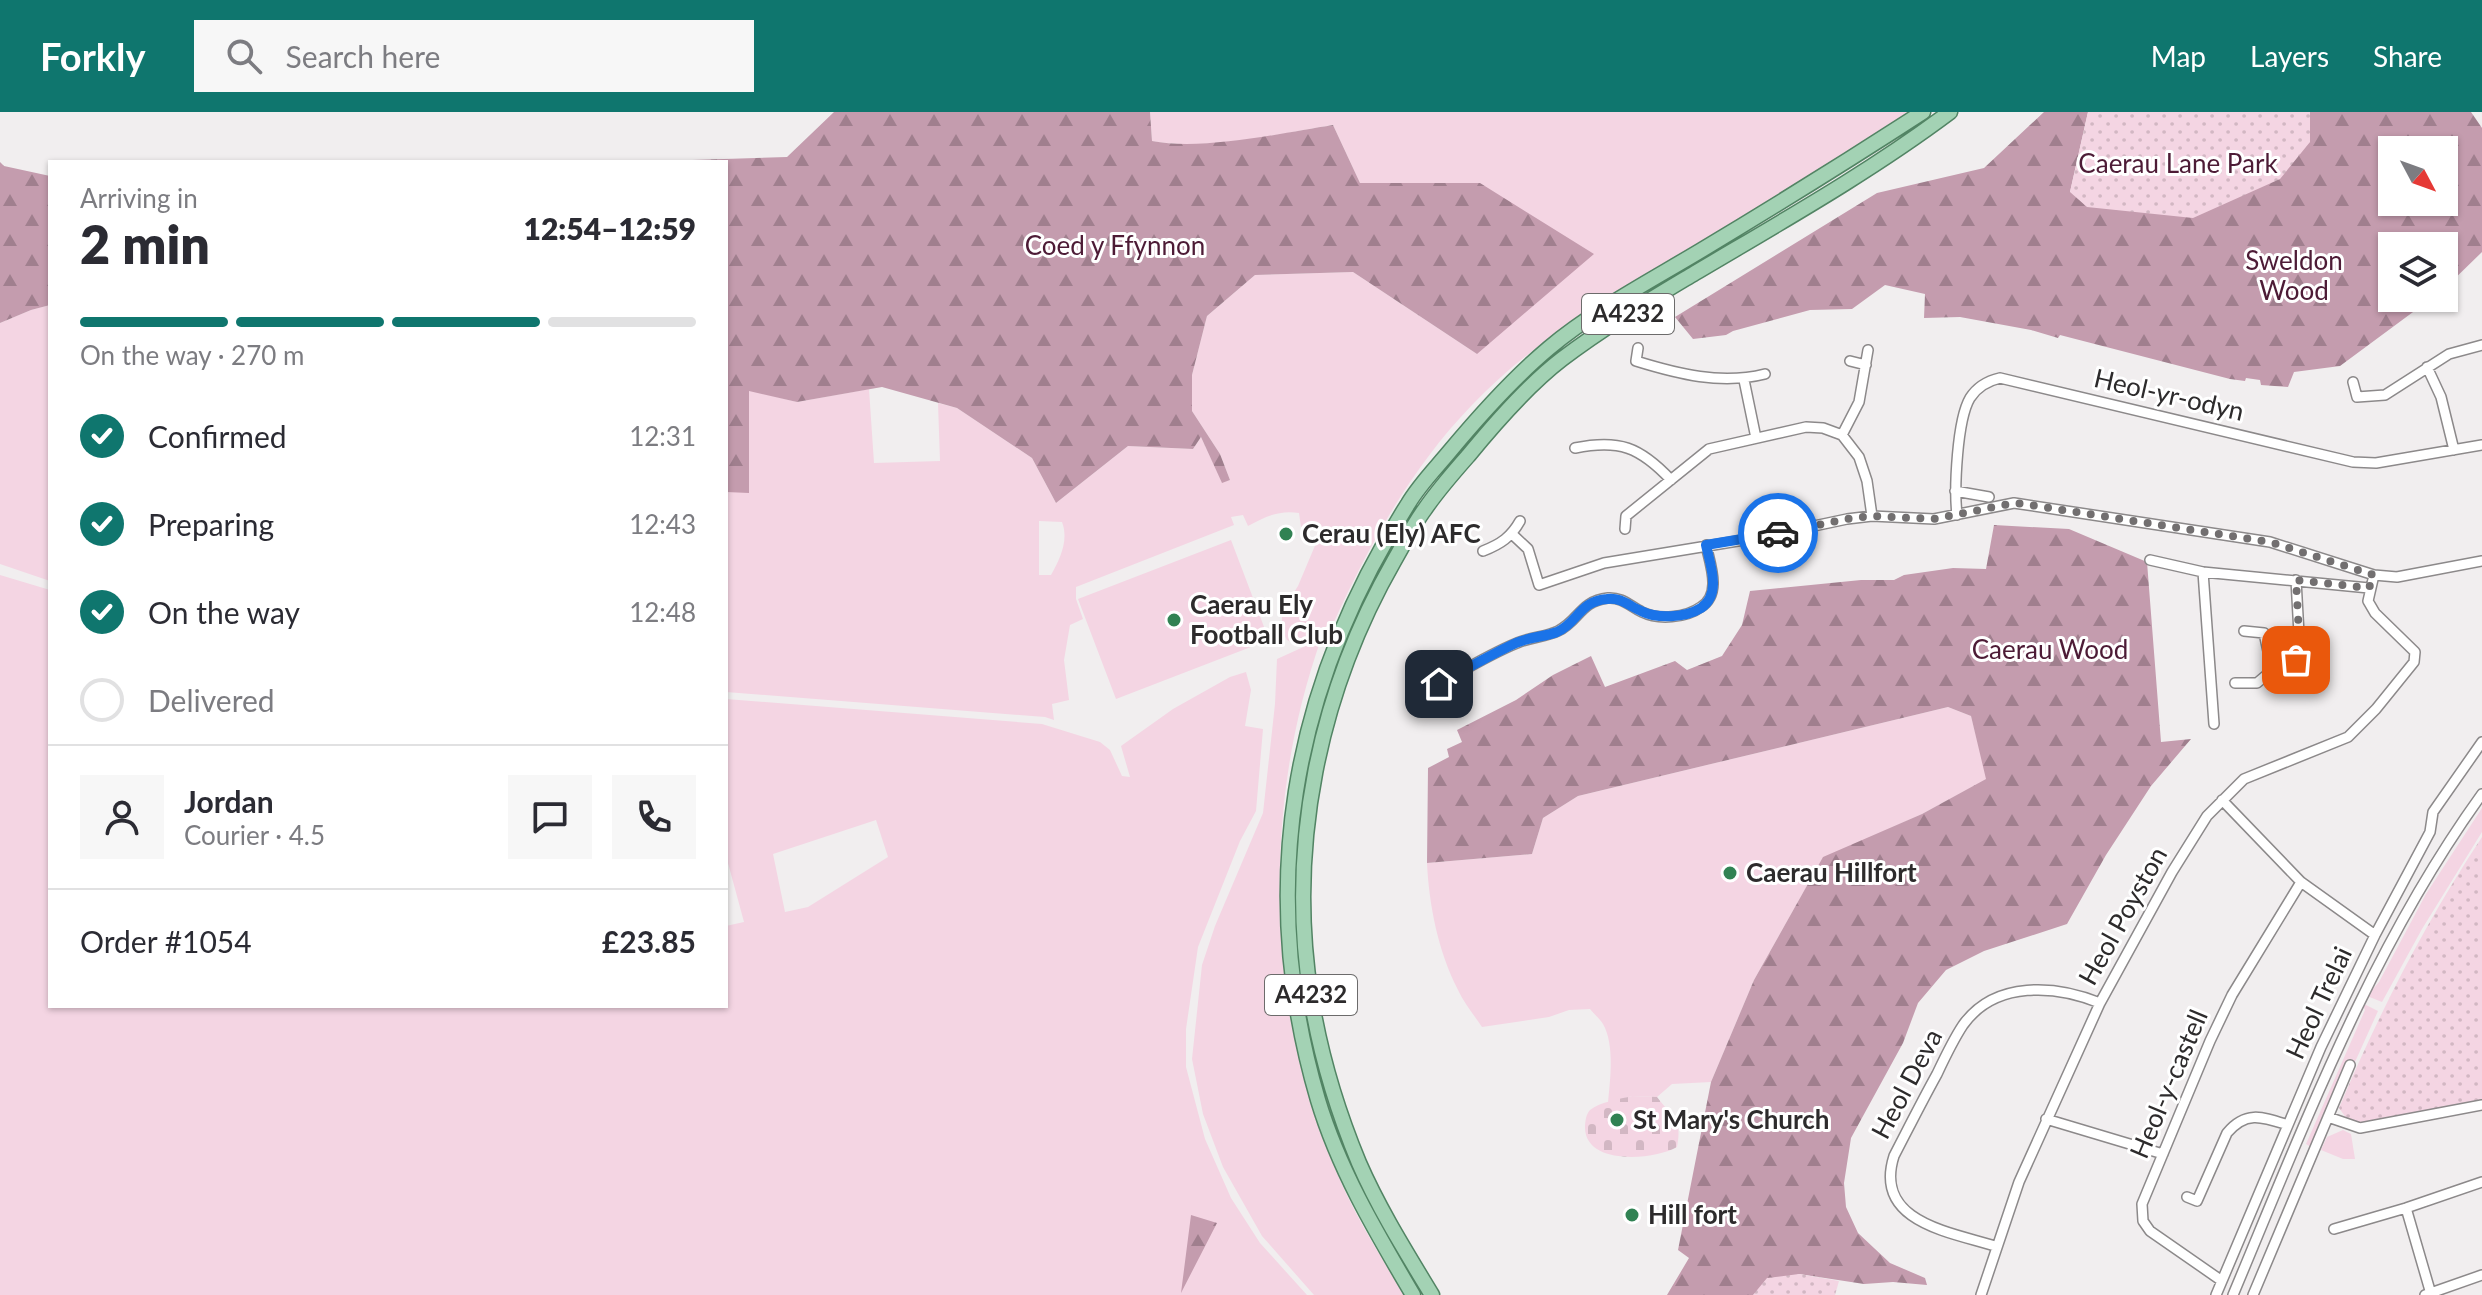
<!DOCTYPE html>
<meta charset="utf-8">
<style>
:root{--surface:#fff;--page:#f7f7f7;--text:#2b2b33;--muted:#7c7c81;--line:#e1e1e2;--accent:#0f766e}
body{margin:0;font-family:Lato,sans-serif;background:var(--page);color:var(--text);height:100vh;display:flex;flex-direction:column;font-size:30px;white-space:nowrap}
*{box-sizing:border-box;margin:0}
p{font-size:26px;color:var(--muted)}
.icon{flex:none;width:44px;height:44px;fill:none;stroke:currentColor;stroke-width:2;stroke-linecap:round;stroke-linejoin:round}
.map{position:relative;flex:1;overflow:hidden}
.sheet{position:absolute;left:48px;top:48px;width:680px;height:848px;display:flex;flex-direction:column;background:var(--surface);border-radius:0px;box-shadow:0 2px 6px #0004}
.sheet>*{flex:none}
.needle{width:52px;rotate:131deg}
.controls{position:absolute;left:2378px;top:24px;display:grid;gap:16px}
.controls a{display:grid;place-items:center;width:80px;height:80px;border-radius:0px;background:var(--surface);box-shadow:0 2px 6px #0004;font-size:40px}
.pin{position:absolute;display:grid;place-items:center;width:68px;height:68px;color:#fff;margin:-34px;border-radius:16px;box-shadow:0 4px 12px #0006}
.courier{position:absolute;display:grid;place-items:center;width:80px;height:80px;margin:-40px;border:6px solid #1a73e8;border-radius:50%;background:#fff;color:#222;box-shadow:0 2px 10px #0007}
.head em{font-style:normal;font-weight:800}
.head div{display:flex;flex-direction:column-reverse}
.head{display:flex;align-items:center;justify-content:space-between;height:136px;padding:0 32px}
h1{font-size:52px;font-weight:800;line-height:60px}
.bar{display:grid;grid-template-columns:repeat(4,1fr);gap:12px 8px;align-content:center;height:96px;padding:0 32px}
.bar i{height:10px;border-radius:6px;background:var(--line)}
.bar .current{background:var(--accent)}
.bar p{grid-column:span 4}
.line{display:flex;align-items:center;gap:20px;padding:0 32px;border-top:2px solid var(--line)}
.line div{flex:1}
.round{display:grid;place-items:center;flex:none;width:84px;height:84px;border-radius:0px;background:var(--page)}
ol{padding:0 32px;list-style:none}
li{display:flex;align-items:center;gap:24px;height:88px}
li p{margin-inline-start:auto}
li .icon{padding:8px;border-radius:50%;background:var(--accent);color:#fff;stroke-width:4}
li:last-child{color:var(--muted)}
li i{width:44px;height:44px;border:4px solid var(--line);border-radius:50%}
header{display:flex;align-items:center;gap:48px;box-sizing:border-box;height:112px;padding:0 40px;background:var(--accent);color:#fff}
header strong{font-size:38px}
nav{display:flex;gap:44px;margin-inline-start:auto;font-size:28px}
.search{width:560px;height:72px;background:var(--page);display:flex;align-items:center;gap:20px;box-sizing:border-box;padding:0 28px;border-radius:0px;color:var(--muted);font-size:30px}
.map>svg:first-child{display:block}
.grass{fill:#f4d5e3;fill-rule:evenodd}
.forest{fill:url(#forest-firs);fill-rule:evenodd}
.cemetery{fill:url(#cemetery-stones)}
.park{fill:url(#park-dots)}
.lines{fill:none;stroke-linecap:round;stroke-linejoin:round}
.street-casing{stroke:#8c898a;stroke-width:12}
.primary-casing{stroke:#528464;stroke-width:17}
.street{stroke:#fff;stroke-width:9}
.primary{stroke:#a3d2b4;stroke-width:14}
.done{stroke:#726f70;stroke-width:8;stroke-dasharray:0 14.4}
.route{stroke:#1a73e8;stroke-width:10}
.poi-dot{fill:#318253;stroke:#fff;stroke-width:3}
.labels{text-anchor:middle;stroke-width:6;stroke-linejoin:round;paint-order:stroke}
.shield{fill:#fff;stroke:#6c6b6b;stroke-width:2}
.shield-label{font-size:24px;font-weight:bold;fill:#2d2b2c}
.park-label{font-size:26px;fill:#4d1b36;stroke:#fff}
.street-label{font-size:26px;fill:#2d2b2c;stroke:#fff}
.poi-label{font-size:26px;font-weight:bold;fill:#2d2b2c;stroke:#fff;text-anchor:start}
</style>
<header>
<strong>Forkly</strong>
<div class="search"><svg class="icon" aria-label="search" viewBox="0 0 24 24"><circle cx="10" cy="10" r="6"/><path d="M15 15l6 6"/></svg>Search here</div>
<nav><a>Map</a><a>Layers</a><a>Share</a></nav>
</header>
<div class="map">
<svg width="2482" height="1183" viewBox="0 0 2482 1183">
<defs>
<pattern id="forest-firs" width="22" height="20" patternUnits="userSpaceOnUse" patternTransform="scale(2)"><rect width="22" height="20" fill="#c49cae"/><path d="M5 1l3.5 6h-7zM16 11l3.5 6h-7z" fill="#a07f8e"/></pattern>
<pattern id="cemetery-stones" width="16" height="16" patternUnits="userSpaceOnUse" patternTransform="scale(2)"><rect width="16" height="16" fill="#f4d5e3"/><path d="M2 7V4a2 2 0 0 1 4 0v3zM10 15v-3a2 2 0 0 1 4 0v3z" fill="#d2b7c3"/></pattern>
<pattern id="park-dots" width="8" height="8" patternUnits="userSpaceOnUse" patternTransform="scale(2)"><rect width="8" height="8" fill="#f4d5e3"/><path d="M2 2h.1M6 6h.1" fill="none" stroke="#d2b7c3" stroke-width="1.8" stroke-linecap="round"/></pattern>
</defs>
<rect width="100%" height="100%" fill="#f1eeef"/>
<path class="grass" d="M1150,0H1908C1842,46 1773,87 1703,129C1622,177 1538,224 1472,293C1411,356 1369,433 1333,512H1328L1323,518L1293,531L1287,528L1282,519V499L1298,474L1322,417L1314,411L1301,415L1299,401C1280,398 1266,404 1248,414L1243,403L1231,405L1234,413L1076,475V487L1083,507L1070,513L1064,548L1069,588L1052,592L1054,608L1045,605L726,580V380H749V278L797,290L869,277L874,351L940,349L938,291L957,296L1032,346L1056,391L1128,334L1193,337L1201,325L1222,370L1230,368L1220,342L1192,299V263L1207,204L1255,163L1353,160L1477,242L1480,71H1360L1333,13C1279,22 1207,39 1152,29ZM1039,409L1062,410C1069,428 1060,447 1051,463H1039Z
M50,193V469L0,452V211L31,198Z
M1231,428L1269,528L1116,587L1078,487Z
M0,463L50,478V894H726V814L744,810L728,751H726V587L1042,612L1100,630L1110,638L1122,664L1130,665L1121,634L1173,597L1230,565L1246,560L1251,578L1245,614L1263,617L1256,699L1240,729L1198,835L1186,917V955L1205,1027L1231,1086L1260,1131L1307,1183H0ZM876,708L888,745L808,795L785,800L773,742Z
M1321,527C1260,701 1268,890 1337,1061C1355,1104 1380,1144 1405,1183H1314L1262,1124L1223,1055L1203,1002L1192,947L1202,853L1215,814L1263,701L1275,592L1277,547Z
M1948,595L1971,604L1987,667L1922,702L1822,747L1754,868L1711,970L1672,972L1657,985L1632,984L1608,991C1610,968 1615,933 1603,912C1600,907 1594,902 1590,897L1569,898L1549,905L1482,915C1474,903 1464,891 1458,878C1438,839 1429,793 1427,751L1532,742L1543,706L1578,684Z
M2482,696V720L2422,817L2382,890L2367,884L2379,870L2426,782Z
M2362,891L2378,899L2355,950L2348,948L2311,1035L2306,1032L2365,898Z
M2343,1018L2351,1022L2355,1047H2343L2321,1038L2327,1025Z"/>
<path class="forest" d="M834,0H1150L1152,29C1202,39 1282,21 1333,13L1360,71H1480L1594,142L1477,242L1353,160L1255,163L1207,204L1192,263V299L1220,342L1230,368L1222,371L1201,325L1193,337L1128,334L1056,391L1032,346L957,296L882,275L797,290L749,279V381L726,380V50H628L787,45Z
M2044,0H2088L2070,80L2310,30V0H2471L2482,16V140L2444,177V134H2392V186H2432L2340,254L2294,260L2288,275L2261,273L2260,268L2246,266L2245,269L2230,267L2060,223L2058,226L2031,218L1960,205L1924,206L1925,182L1885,173L1852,197L1810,198L1733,219L1726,223L1693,227L1675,205L1877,81L1984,56ZM2392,38H2444V90H2392Z
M0,50L4,54L50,64V193L31,198L0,211Z
M1994,413L2069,417L2147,450L2161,630L2191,627L2151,674L2106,743L2067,812L1984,839L1946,858L1918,891L1903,931L1851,1026L1844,1071L1846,1095L1858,1121L1890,1151L1925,1166L1927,1173L1893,1170L1864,1172L1799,1162L1753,1183H1667L1689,1146L1678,1138L1711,970L1754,868L1823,745L1922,702L1986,667L1971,604L1948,595L1578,684L1543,706L1532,742L1427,751L1428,656L1449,645L1447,637L1462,630L1457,618L1516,588L1553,563L1591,544L1605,575L1675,549L1687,558L1722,544L1742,513L1750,479L1861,468H1894L1904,463L1953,456L1986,457Z
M1191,1103L1217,1111L1181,1181Z"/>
<path class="cemetery" d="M1632,984L1657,985C1672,1005 1683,1007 1677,1035C1655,1048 1586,1054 1585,1016C1585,1010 1586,1002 1590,998C1600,990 1620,987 1632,984Z"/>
<path class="park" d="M2088,0H2310V30L2280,67L2193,106L2087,95L2070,80Z
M2482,725V989L2361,1012L2347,1007L2339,996C2379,901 2425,811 2482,725Z
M1799,1162L1839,1169L1835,1183H1753L1767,1166Z"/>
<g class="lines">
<defs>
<path id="street" d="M1638,236L1636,249C1678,262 1721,273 1765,262
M1850,249L1866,253
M2427,255L2441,285L2454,338
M1744,268L1756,326
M2353,270L2357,285L2385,283L2449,242L2482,233
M1842,323L1859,290L1868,238
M1575,336C1619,327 1640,335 1671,368
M1955,379L1989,385
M1957,403C1954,377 1957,308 1970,286C1977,275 1987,269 2000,266L2353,350L2376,351L2482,333
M1625,417L1626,404L1709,337L1806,315L1823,316L1842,323L1859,345L1867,369L1872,404
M1512,422L1528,437L1539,473L1604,451L1762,425L1847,407L1872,404L1934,407L2014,391L2270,430L2374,463L2397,465L2482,449
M1483,439C1501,432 1511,425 1520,409
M2150,448L2203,460L2369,476
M2203,460L2214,612
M2244,519L2264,521L2271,553L2296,548L2300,540L2296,468
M2235,571H2257L2270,560L2271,553
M1424,580C1455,564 1485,544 1517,531C1530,525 1546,525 1558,519C1579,509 1580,489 1608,486C1622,485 1630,494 1642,500C1658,508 1686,506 1701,495C1722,482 1710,452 1706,433
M2222,688L2301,770L2375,823
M2328,1005L2360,1016L2482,993
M2046,1007L2163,1042
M2187,1085L2197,1089L2227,1021C2246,998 2263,1005 2288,1013
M2406,1096L2431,1182
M2334,1117L2406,1096L2482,1070
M1995,1134C1950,1120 1873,1110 1894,1044C1908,1017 1922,989 1937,962C1945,945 1953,928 1963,913C1995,868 2056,873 2100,891
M2222,1169L2150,1119L2143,1109L2142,1092L2210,929L2232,883L2301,770
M1981,1183L2019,1070L2100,891L2172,760L2207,704L2244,667L2348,625L2376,597L2414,550L2415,540L2375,501L2368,489L2374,463
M2216,1183L2321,935L2375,823L2430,720L2433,700L2482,630
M2233,1183C2305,1011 2372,834 2482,682
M2253,1183L2350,953
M2425,1183L2482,1163"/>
<path id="primary" d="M1413,1183C1376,1120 1339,1058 1318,988C1256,777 1291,576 1408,392C1419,373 1436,356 1450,339C1480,303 1512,267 1549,236C1593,199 1650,169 1700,139C1775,94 1849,48 1923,0
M1432,1183C1406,1140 1379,1097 1359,1051C1337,998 1320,941 1311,885C1287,734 1319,580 1394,449C1404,432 1413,413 1425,397C1438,378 1453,361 1468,344C1495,311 1528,273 1562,247C1604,215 1650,188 1695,161C1781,110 1870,60 1950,0"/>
</defs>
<use href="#street" class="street-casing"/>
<use href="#primary" class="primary-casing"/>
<use href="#street" class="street"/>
<use href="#primary" class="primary"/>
</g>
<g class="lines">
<path class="done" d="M1778,421L1847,407L1872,404L1934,407L2014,391L2024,392L2270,430L2374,463L2369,476L2296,468L2300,540L2296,548"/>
<path class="route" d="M1439,572C1464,558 1490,543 1516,531C1529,525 1544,525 1557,520C1578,511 1579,489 1607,487C1621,485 1629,494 1641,499C1657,507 1685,506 1701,496C1722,482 1710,452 1706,433L1778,421"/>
</g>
<g class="poi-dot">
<circle cx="1286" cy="422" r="8"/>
<circle cx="1174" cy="508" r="8"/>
<circle cx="1730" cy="761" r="8"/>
<circle cx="1617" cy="1008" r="8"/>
<circle cx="1632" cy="1103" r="8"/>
</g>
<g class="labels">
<g class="shield">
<rect x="1582" y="182" width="92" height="40" rx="6"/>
<rect x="1265" y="863" width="92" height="40" rx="6"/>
</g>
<g class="shield-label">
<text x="1628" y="210">A4232</text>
<text x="1311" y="891">A4232</text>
</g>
<g class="park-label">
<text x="2178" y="61">Caerau Lane Park</text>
<text x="1115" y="143">Coed y Ffynnon</text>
<text x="2294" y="158">Sweldon<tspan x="2294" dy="30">Wood</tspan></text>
<text x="2050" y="547">Caerau Wood</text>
</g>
<g class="street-label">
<text transform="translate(2169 283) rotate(13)" y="9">Heol-yr-odyn</text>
<text transform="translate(2123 804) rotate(-61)" y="9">Heol Poyston</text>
<text transform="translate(2319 891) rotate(-65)" y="9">Heol Trelai</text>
<text transform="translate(1907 972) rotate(-62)" y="9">Heol Deva</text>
<text transform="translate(2169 972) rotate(-67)" y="9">Heol-y-castell</text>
</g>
<g class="poi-label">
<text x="1302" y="431">Cerau (Ely) AFC</text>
<text x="1190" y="502">Caerau Ely<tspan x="1190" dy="30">Football Club</tspan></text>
<text x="1746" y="770">Caerau Hillfort</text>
<text x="1633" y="1017">St Mary's Church</text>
<text x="1648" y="1112">Hill fort</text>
</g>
</g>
</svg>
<div class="controls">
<a><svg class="needle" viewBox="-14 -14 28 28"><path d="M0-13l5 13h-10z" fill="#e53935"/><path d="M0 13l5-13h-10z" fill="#7c7c81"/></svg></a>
<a><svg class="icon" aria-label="layers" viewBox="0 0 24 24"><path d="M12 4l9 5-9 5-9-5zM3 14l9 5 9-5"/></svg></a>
</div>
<div class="pin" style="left:2296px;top:548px;background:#ea580c"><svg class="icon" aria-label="bag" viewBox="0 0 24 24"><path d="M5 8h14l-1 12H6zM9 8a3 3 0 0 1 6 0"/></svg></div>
<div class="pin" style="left:1439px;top:572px;background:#1f2937"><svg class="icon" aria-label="home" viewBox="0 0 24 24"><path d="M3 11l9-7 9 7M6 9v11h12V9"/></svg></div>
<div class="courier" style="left:1778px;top:421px"><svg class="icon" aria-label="car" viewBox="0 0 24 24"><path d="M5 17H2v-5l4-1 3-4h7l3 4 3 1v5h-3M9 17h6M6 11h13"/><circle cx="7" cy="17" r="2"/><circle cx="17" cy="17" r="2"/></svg></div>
<section class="sheet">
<div class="head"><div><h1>2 min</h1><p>Arriving in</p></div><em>12:54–12:59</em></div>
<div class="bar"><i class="current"></i><i class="current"></i><i class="current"></i><i></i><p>On the way · 270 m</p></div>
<ol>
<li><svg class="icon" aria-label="check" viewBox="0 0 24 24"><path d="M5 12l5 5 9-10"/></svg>Confirmed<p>12:31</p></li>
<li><svg class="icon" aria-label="check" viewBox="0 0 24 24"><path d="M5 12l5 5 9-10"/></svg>Preparing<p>12:43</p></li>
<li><svg class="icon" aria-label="check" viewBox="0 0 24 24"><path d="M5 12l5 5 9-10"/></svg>On the way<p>12:48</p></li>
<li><i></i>Delivered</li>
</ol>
<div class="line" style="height:144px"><a class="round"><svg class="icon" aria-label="person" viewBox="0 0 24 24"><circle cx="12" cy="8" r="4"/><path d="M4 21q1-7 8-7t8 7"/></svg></a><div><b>Jordan</b><p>Courier · 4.5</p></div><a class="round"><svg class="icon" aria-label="chat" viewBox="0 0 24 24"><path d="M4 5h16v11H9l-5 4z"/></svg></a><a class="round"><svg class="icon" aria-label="phone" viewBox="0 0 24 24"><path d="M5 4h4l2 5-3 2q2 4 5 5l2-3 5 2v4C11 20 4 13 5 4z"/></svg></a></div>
<div class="line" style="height:104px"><div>Order #1054</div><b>£23.85</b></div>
</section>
</div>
